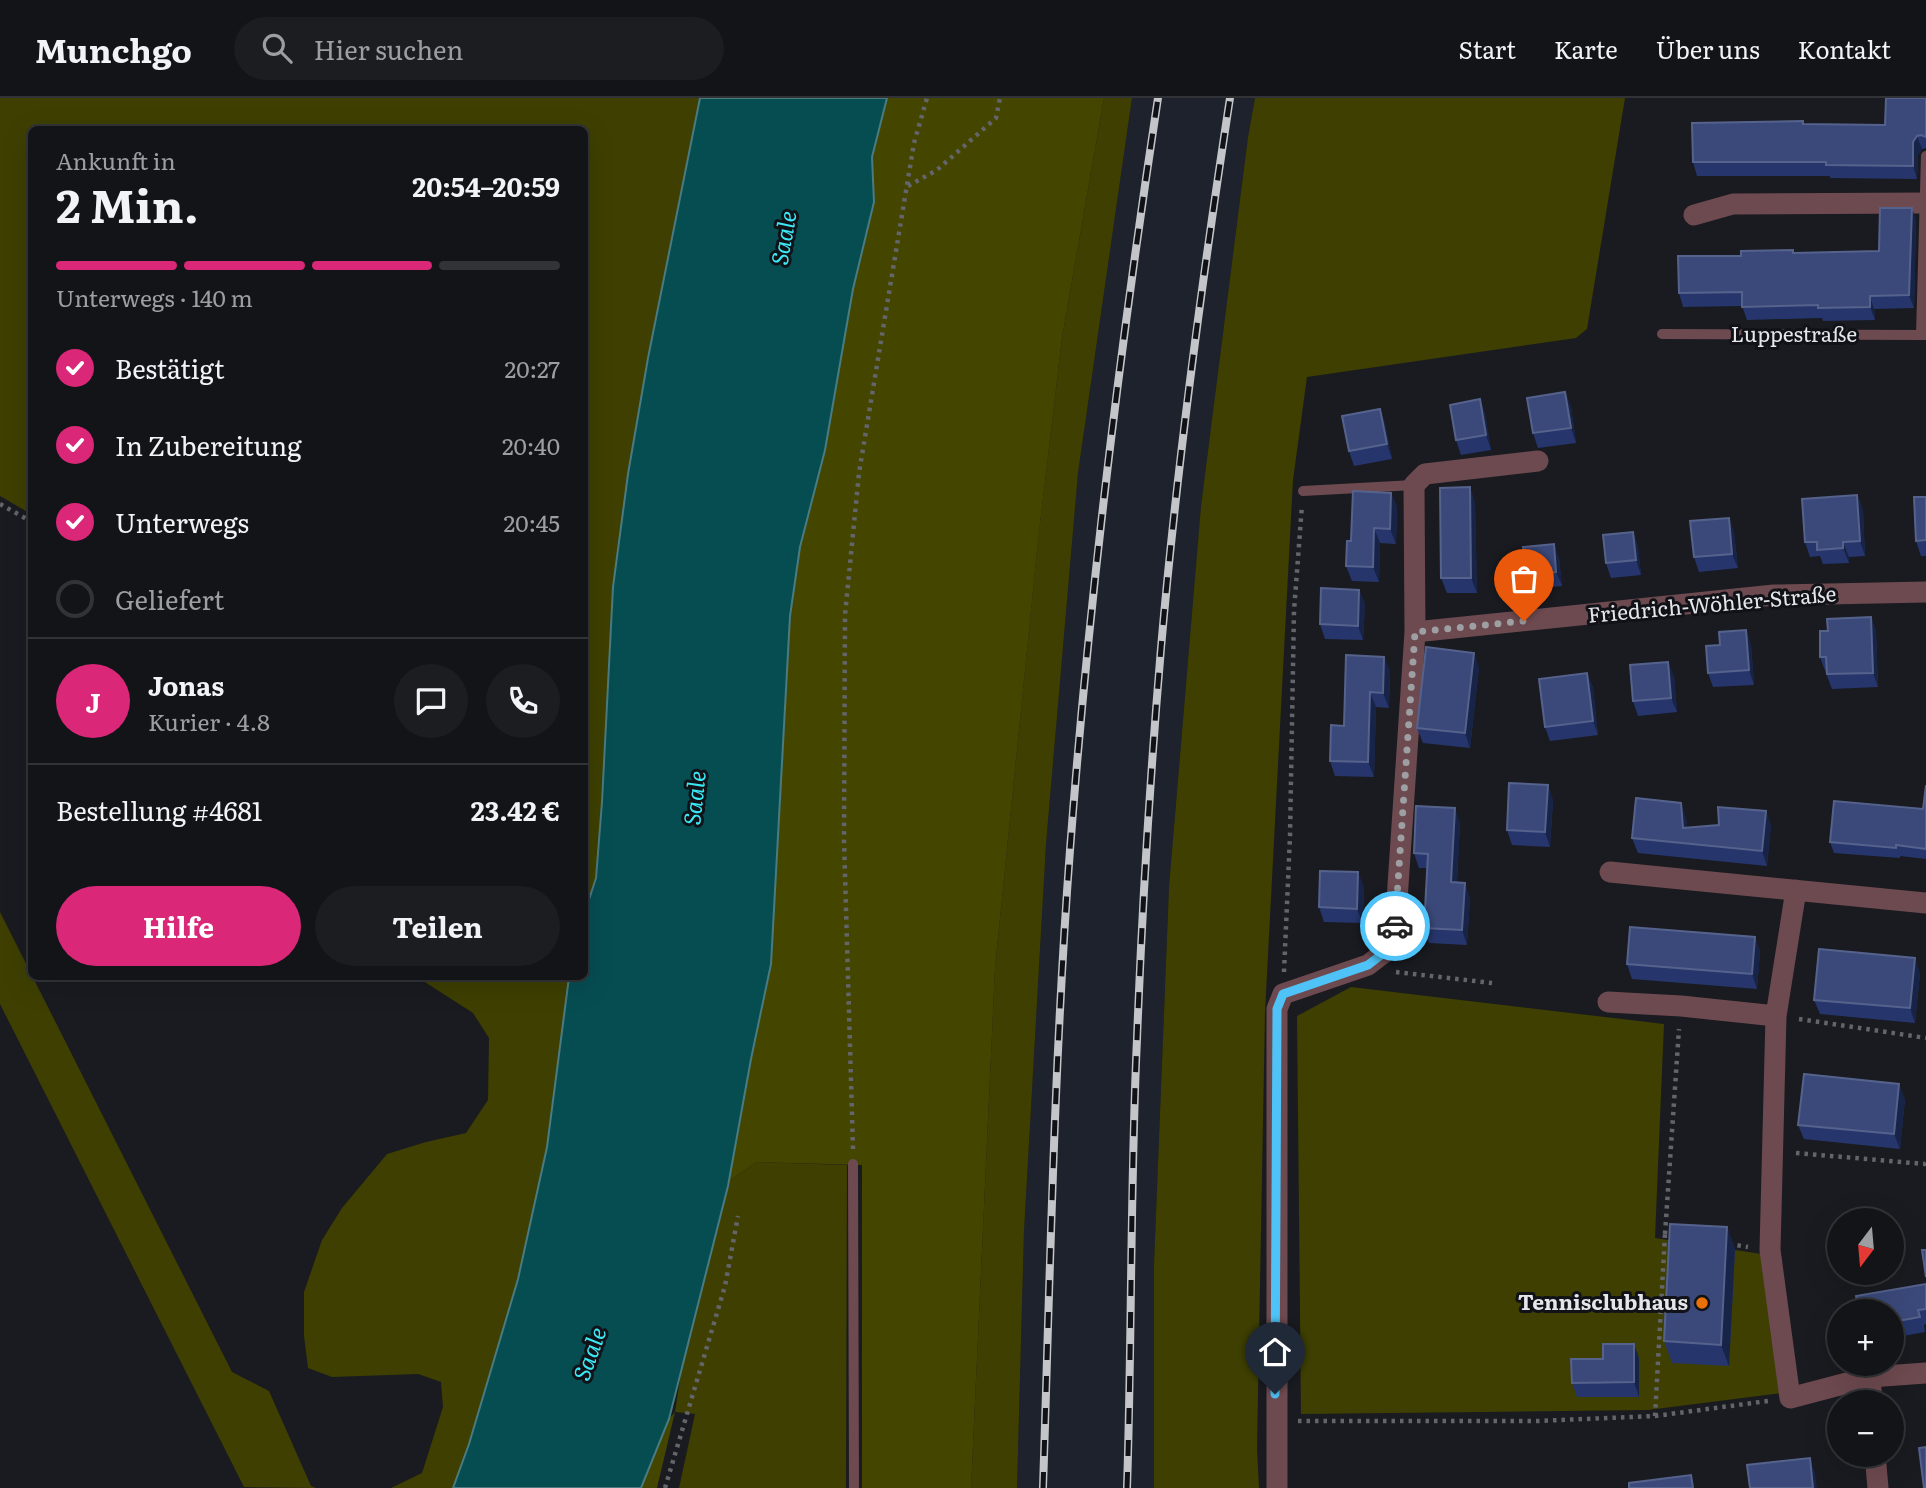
<!DOCTYPE html>
<html lang="de">
<meta charset="utf-8">
<style>
:root{--surface:#131418;--page:#1c1d21;--text:#f1f3f6;--muted:#9d9ea2;--line:#323337;--accent:#db2777}
body{margin:0;font-family:Literata,serif;background:var(--page);color:var(--text);height:100vh;display:flex;flex-direction:column;font-size:26px;white-space:nowrap}
*{box-sizing:border-box;margin:0}
p{font-size:23px;color:var(--muted)}
.icon{flex:none;width:38px;height:38px;fill:none;stroke:currentColor;stroke-width:2;stroke-linecap:round;stroke-linejoin:round}
.map{position:relative;flex:1;overflow:hidden}
.side{position:absolute;left:28px;top:28px;width:560px;height:854px;display:flex;flex-direction:column;background:var(--surface);border-radius:10px;box-shadow:0 7px 28px #0002,0 0 0 2px var(--line)}
.side>*{flex:none}
.needle{width:46px;rotate:196deg}
.buttons{position:absolute;left:1827px;top:1110px;display:grid;gap:14px}
.buttons a{display:grid;place-items:center;width:77px;height:77px;border-radius:50%;background:var(--surface);box-shadow:0 7px 28px #0002,0 0 0 2px var(--line);font-size:35px}
.pin{position:absolute;display:grid;place-items:center;width:60px;height:60px;color:#fff;margin:-72px -30px;border-radius:50% 50% 50% 0;rotate:-45deg;box-shadow:0 0 7px #0007}
.pin .icon{rotate:45deg}
.courier{position:absolute;display:grid;place-items:center;width:70px;height:70px;margin:-35px;border:5px solid #4fc3f7;border-radius:50%;background:#fff;color:#222;box-shadow:0 2px 9px #0007}
.summary em{font-style:normal;font-weight:700}
.summary div{display:flex;flex-direction:column-reverse}
.summary{display:flex;align-items:center;justify-content:space-between;height:119px;padding:0 28px}
h1{font-size:46px;font-weight:700;line-height:52px}
.bar{display:grid;grid-template-columns:repeat(4,1fr);gap:10px 7px;align-content:center;height:84px;padding:0 28px}
.bar i{height:9px;border-radius:5px;background:var(--line)}
.bar .active{background:var(--accent)}
.bar p{grid-column:span 4}
.line{display:flex;align-items:center;gap:18px;padding:0 28px;border-top:2px solid var(--line)}
.line div{flex:1}
.round{display:grid;place-items:center;flex:none;width:74px;height:74px;border-radius:37px;background:var(--page)}
ol{padding:0 28px;list-style:none}
li{display:flex;align-items:center;gap:21px;height:77px}
li p{margin-inline-start:auto}
li .icon{padding:7px;border-radius:50%;background:var(--accent);color:#fff;stroke-width:4}
li:last-child{color:var(--muted)}
li i{width:38px;height:38px;border:4px solid var(--line);border-radius:50%}
.cta{display:flex;gap:14px;margin-top:auto;padding:14px 28px}
.cta a{flex:1;height:80px;border-radius:42px;background:var(--accent);color:#fff;font-size:28px;font-weight:700;line-height:80px;text-align:center}
.cta a+a{background:var(--page);color:var(--text)}
header{display:flex;align-items:center;gap:42px;box-sizing:border-box;height:98px;padding:0 35px;background:var(--surface);border-bottom:2px solid var(--line)}
header strong{font-size:33px}
nav{display:flex;gap:38px;margin-inline-start:auto;font-size:24px}
.search{width:490px;height:63px;background:var(--page);display:flex;align-items:center;gap:18px;box-sizing:border-box;padding:0 24px;border-radius:38px;color:var(--muted);font-size:26px}
.map>svg:first-child{display:block}
.built{fill:#1e222d}
.green{fill:#3e3f01}
.forest{fill:#444600}
.water{fill:#064d52;stroke:#497b80;stroke-width:2}
.lines{fill:none;stroke-linecap:round;stroke-linejoin:round}
.path{stroke:#63656a;stroke-width:4.5;stroke-dasharray:3.5 5;stroke-linecap:butt}
.lane{stroke:#6d4a50;stroke-width:10}
.street{stroke:#6d4a50;stroke-width:21}
.rail-casing{stroke:#c3c5c9;stroke-width:8}
.rail{stroke:#101217;stroke-width:5;stroke-dasharray:16;stroke-linecap:butt}
.wall{fill:#26366c}
.shaded-wall{fill:#182348}
.building{fill:#3b497a;stroke:#55628c;stroke-width:2}
.done{stroke:#9d9fa3;stroke-width:7;stroke-dasharray:0 12.6}
.route{stroke:#4fc3f7;stroke-width:9}
.food-dot{fill:#e8710a;stroke:#101217;stroke-width:2.5}
.labels{text-anchor:middle;stroke-width:6;stroke-linejoin:round;paint-order:stroke}
.street-label{font-size:21px;fill:#e4e6ea;stroke:#101217}
.poi-label{font-size:21px;font-weight:bold;fill:#e4e6ea;stroke:#101217;text-anchor:end}
.water-label{font-size:23px;font-style:italic;fill:#3be9f6;stroke:#101217}
</style>
<header>
<strong>Munchgo</strong>
<div class="search"><svg class="icon" aria-label="search" viewBox="0 0 24 24"><circle cx="10" cy="10" r="6"/><path d="M15 15l6 6"/></svg>Hier suchen</div>
<nav><a>Start</a><a>Karte</a><a>Über uns</a><a>Kontakt</a></nav>
</header>
<div class="map">
<svg width="1926" height="1390" viewBox="0 0 1926 1390">
<rect width="100%" height="100%" fill="#191b20"/>
<path class="built" d="M1132,0H1255L1248,39L1201,408L1169,789L1154,1167V1390H1017L1024,1133L1046,746L1078,375Z"/>
<path class="green" d="M0,0H700L648,260L628,376L596,780L585,814L584,32H32L31,416L0,398Z
M1104,0H1132L1078,375L1046,746L1024,1133L1017,1390H971L995,870L1038,442L1062,240Z
M1255,0H1625L1587,231L1576,240L1307,279L1293,382L1265,914L1257,1351L1259,1390H1154V1167L1169,789L1201,408L1248,39Z
M0,814L232,1274L269,1293L311,1388L316,1390L244,1389L0,906Z
M417,879H569L547,1049L518,1181L469,1346L453,1390H391L422,1375L443,1309L441,1284L418,1276L332,1279L308,1270L304,1238V1194L322,1142L342,1110L387,1056L426,1044L466,1035L488,1002L489,940L473,915Z
M1351,889L1664,926L1655,1140L1762,1156L1782,1295L1648,1312L1301,1316L1297,918Z
M757,1064L847,1067L846,1390H679L695,1316L675,1314L691,1211L721,1088Z"/>
<path class="forest" d="M879,0H1104L1062,240L1038,443L995,870L971,1390H862V1067L757,1064L721,1088L787,500Z
M675,1314L657,1390H641L669,1321Z"/>
<path class="water" d="M700,0H887L872,59L874,104L853,191L825,352L800,449L790,518L771,866L751,961L728,1088L669,1321L641,1390H453L469,1346L518,1181L547,1049L569,879L584,878L585,814L596,780L602,704L613,489L628,376L648,260Z"/>
<g class="lines">
<path class="path" d="M908,88L937,72L996,20L1000,0
M0,406L32,424
M1284,874L1290,738L1294,513L1302,407
M1396,874L1492,885
M1799,921L1926,940
M853,1051L844,742L845,517L859,375L914,45L927,0
M1796,1055L1925,1066L1926,1060
M1665,1136L1679,931
M1729,1146L1748,1149
M1655,1318L1665,1136L1675,1138
M1298,1323H1537L1655,1318L1768,1303
M665,1390L725,1188L738,1118"/>
<path class="lane" d="M1662,236L1926,237
M1921,237L1926,58
M1303,393L1414,387
M853,1066L854,1390"/>
<path class="street" d="M1694,117L1733,106L1926,105
M1415,534L1774,497L1926,494
M1610,774L1926,805
M1796,792L1776,918L1770,1152L1790,1300L1870,1279L1926,1275
M1608,904L1681,908L1776,918
M1870,1279L1872,1304
M1875,1356L1878,1390
M1277,1390V911L1283,896L1368,867L1394,847L1415,534L1414,387L1425,376L1538,363"/>
<defs>
<path id="rail" d="M1043,1390C1050,1177 1054,964 1070,752C1089,500 1120,250 1158,0
M1127,1390C1132,1240 1130,1091 1137,941C1142,811 1150,680 1161,550C1177,366 1202,182 1230,0"/>
</defs>
<use href="#rail" class="rail-casing"/>
<use href="#rail" class="rail"/>
</g>
<path class="wall" d="M1926,0V50L1922,51L1918,57L1917,81L1830,80V78H1697L1693,64L1805,26L1885,27Z
M1912,110L1916,123L1914,210L1874,211L1875,222L1823,223L1822,220L1747,222L1742,208L1683,209L1679,195L1793,152V155L1879,153Z
M1565,294L1571,309L1576,345L1538,350L1533,335Z
M1480,301L1485,316L1491,352L1461,357L1456,342Z
M1380,311L1385,326L1392,361L1354,368L1349,353Z
M1391,395L1397,409L1396,446L1380,445L1379,484L1352,483L1346,468L1351,443Z
M1857,397L1863,412L1865,458L1849,459V465L1823,466L1820,458L1810,459L1805,444Z
M1926,399V458H1921L1916,443Z
M1475,404L1477,495H1447L1441,480Z
M1729,420L1734,435L1738,470L1699,474L1694,459Z
M1633,434L1638,449L1641,477L1611,480L1606,465Z
M1559,460L1562,488L1531,491L1526,476Z
M1359,492L1365,506L1363,542L1325,541L1320,526Z
M1871,519L1876,534L1878,589L1832,591L1820,559Z
M1746,532L1751,547L1754,587L1713,589L1708,575L1720,547Z
M1384,559L1390,573L1389,610L1376,609L1374,679L1335,678L1330,663Z
M1479,569L1470,650L1423,645L1417,630Z
M1587,575L1593,590L1598,637L1550,643L1545,629Z
M1674,578L1677,614L1638,618L1633,603Z
M1926,687V761L1900,758V760L1834,755L1830,744L1923,711Z
M1553,702L1550,749L1512,747L1507,732Z
M1766,713L1771,728L1767,768L1638,755L1632,740L1686,720L1687,730L1719,727Z
M1460,725L1457,785L1470,800L1467,847L1429,845L1424,830L1427,770H1419L1414,755Z
M1364,789L1363,825L1324,824L1319,809Z
M1755,839L1760,854L1757,891L1632,881L1627,866Z
M1920,875L1915,925L1820,916L1814,902Z
M1905,1001L1900,1051L1804,1041L1798,1027Z
M1727,1129L1735,1151L1729,1268L1672,1265L1664,1243Z
M1926,1186V1226L1924,1227L1925,1234L1892,1240V1213Z
M1634,1246L1639,1260V1299H1577L1572,1285L1603,1261Z"/>
<path class="shaded-wall" d="M1917,38L1922,51L1918,57L1917,81L1913,68V44Z
M1912,110L1916,123L1914,210L1909,197Z
M1870,198L1874,211L1875,222L1870,209Z
M1565,294L1571,309L1576,345L1571,330Z
M1480,301L1485,316L1491,352L1486,337Z
M1380,311L1385,326L1392,361L1387,346Z
M1470,389L1475,404L1477,495L1471,480Z
M1391,395L1397,409L1396,446L1390,431Z
M1857,397L1863,412L1865,458L1860,443Z
M1729,420L1734,435L1738,470L1732,456Z
M1374,430L1380,445L1379,484L1373,469Z
M1633,434L1638,449L1641,477L1636,462Z
M1843,444L1849,459V465L1843,450Z
M1554,446L1559,460L1562,488L1556,474Z
M1359,492L1365,506L1363,542L1358,528Z
M1871,519L1876,534L1878,589L1873,575Z
M1746,532L1751,547L1754,587L1749,572Z
M1474,555L1479,569L1470,650L1465,635Z
M1384,559L1390,573L1389,610L1383,595Z
M1668,564L1674,578L1677,614L1671,600Z
M1587,575L1593,590L1598,637L1593,623Z
M1370,594L1376,609L1374,679L1368,664Z
M1548,687L1553,702L1550,749L1545,734Z
M1681,705L1686,720L1689,745L1683,730Z
M1455,710L1460,725L1456,799L1451,784Z
M1766,713L1771,728L1767,768L1762,753Z
M1358,774L1364,789L1363,825L1357,811Z
M1465,785L1470,800L1467,847L1462,832Z
M1755,839L1760,854L1757,891L1752,876Z
M1915,860L1920,875L1915,925L1910,910Z
M1899,986L1905,1001L1900,1051L1894,1036Z
M1727,1129L1735,1151L1729,1268L1721,1247Z
M1634,1246L1639,1260V1299L1634,1284Z
M1810,1360L1815,1375L1817,1390H1813Z"/>
<path class="building" d="M1886,0H1926V39L1921,37L1917,38L1913,44V68L1826,67V64H1693L1692,25L1803,23V26L1885,27Z
M1880,110H1912L1909,197L1870,198V209L1818,210V207L1742,209V194L1679,195L1678,158H1741V153L1793,152V155L1879,153Z
M1565,294L1571,330L1533,335L1527,300Z
M1480,301L1486,337L1456,342L1450,307Z
M1380,311L1387,346L1349,353L1342,318Z
M1470,389L1471,480H1441L1440,390Z
M1353,393L1391,395L1390,431L1374,430L1373,469L1346,468L1347,443H1351Z
M1857,397L1860,443L1843,444V450L1817,452V444H1805L1802,401Z
M1914,399H1926V442L1916,443Z
M1729,420L1732,456L1694,459L1690,423Z
M1633,434L1636,462L1606,465L1603,437Z
M1554,446L1556,474L1526,476L1523,449Z
M1321,490L1359,492L1358,528L1320,526Z
M1871,519L1873,575L1827,576L1826,559H1820V533H1828L1827,521Z
M1746,532L1749,572L1708,575L1706,548L1720,547L1719,534Z
M1426,549L1474,555L1465,635L1417,630Z
M1346,557L1384,559L1383,595L1370,594L1368,664L1330,663L1331,627L1344,628Z
M1668,564L1671,600L1633,603L1630,567Z
M1587,575L1593,623L1545,629L1539,581Z
M1509,685L1548,687L1545,734L1507,732Z
M1926,687V751L1896,747V750L1830,744L1834,703L1923,711Z
M1636,700L1681,705L1683,730L1719,727L1718,709L1766,713L1762,753L1632,740Z
M1416,708L1455,710L1451,784L1465,785L1462,832L1424,830L1428,756L1414,755Z
M1320,773L1358,774L1357,811L1319,809Z
M1630,829L1755,839L1752,876L1627,866Z
M1819,851L1915,860L1910,910L1814,902Z
M1804,976L1899,986L1894,1036L1798,1027Z
M1670,1126L1727,1129L1721,1247L1664,1243Z
M1922,1152H1926V1179Z
M1926,1186V1211L1918,1212L1920,1219L1892,1224V1213H1859L1856,1198Z
M1603,1246H1634V1284L1572,1285L1571,1261H1603Z
M1926,1349V1390H1924L1919,1350Z
M1810,1360L1813,1390H1750L1747,1367Z
M1691,1377L1693,1390H1629V1385Z"/>
<g class="lines">
<path class="done" d="M1395,828L1415,534L1524,523"/>
<path class="route" d="M1275,1296L1277,911L1283,896L1368,867L1394,847L1395,828"/>
</g>
<circle class="food-dot" cx="1702" cy="1205" r="7"/>
<g class="labels">
<g class="street-label">
<text x="1794" y="244">Luppestraße</text>
<text transform="translate(1712 507) rotate(-5)" y="7">Friedrich-Wöhler-Straße</text>
</g>
<g class="poi-label">
<text x="1688" y="1212">Tennisclubhaus</text>
</g>
<g class="water-label">
<text transform="translate(784 140) rotate(-80)" y="8">Saale</text>
<text transform="translate(695 700) rotate(-84)" y="8">Saale</text>
<text transform="translate(590 1256) rotate(-70)" y="8">Saale</text>
</g>
</g>
</svg>
<div class="buttons">
<a><svg class="needle" viewBox="-14 -14 28 28"><path d="M0-13l5 13h-10z" fill="#e53935"/><path d="M0 13l5-13h-10z" fill="#9d9ea2"/></svg></a>
<a>+</a>
<a>−</a>
</div>
<div class="pin" style="left:1524px;top:523px;background:#ea580c"><svg class="icon" aria-label="bag" viewBox="0 0 24 24"><path d="M5 8h14l-1 12H6zM9 8a3 3 0 0 1 6 0"/></svg></div>
<div class="pin" style="left:1275px;top:1296px;background:#1f2937"><svg class="icon" aria-label="home" viewBox="0 0 24 24"><path d="M3 11l9-7 9 7M6 9v11h12V9"/></svg></div>
<div class="courier" style="left:1395px;top:828px"><svg class="icon" aria-label="car" viewBox="0 0 24 24"><path d="M5 17H2v-5l4-1 3-4h7l3 4 3 1v5h-3M9 17h6M6 11h13"/><circle cx="7" cy="17" r="2"/><circle cx="17" cy="17" r="2"/></svg></div>
<section class="side">
<div class="summary"><div><h1>2 Min.</h1><p>Ankunft in</p></div><em>20:54–20:59</em></div>
<div class="bar"><i class="active"></i><i class="active"></i><i class="active"></i><i></i><p>Unterwegs · 140 m</p></div>
<ol>
<li><svg class="icon" aria-label="check" viewBox="0 0 24 24"><path d="M5 12l5 5 9-10"/></svg>Bestätigt<p>20:27</p></li>
<li><svg class="icon" aria-label="check" viewBox="0 0 24 24"><path d="M5 12l5 5 9-10"/></svg>In Zubereitung<p>20:40</p></li>
<li><svg class="icon" aria-label="check" viewBox="0 0 24 24"><path d="M5 12l5 5 9-10"/></svg>Unterwegs<p>20:45</p></li>
<li><i></i>Geliefert</li>
</ol>
<div class="line" style="height:126px"><b class="round" style="background:var(--accent);color:#fff">J</b><div><b>Jonas</b><p>Kurier · 4.8</p></div><a class="round"><svg class="icon" aria-label="chat" viewBox="0 0 24 24"><path d="M4 5h16v11H9l-5 4z"/></svg></a><a class="round"><svg class="icon" aria-label="phone" viewBox="0 0 24 24"><path d="M5 4h4l2 5-3 2q2 4 5 5l2-3 5 2v4C11 20 4 13 5 4z"/></svg></a></div>
<div class="line" style="height:91px"><div>Bestellung #4681</div><b>23.42 €</b></div>
<div class="cta"><a>Hilfe</a><a>Teilen</a></div>
</section>
</div>
